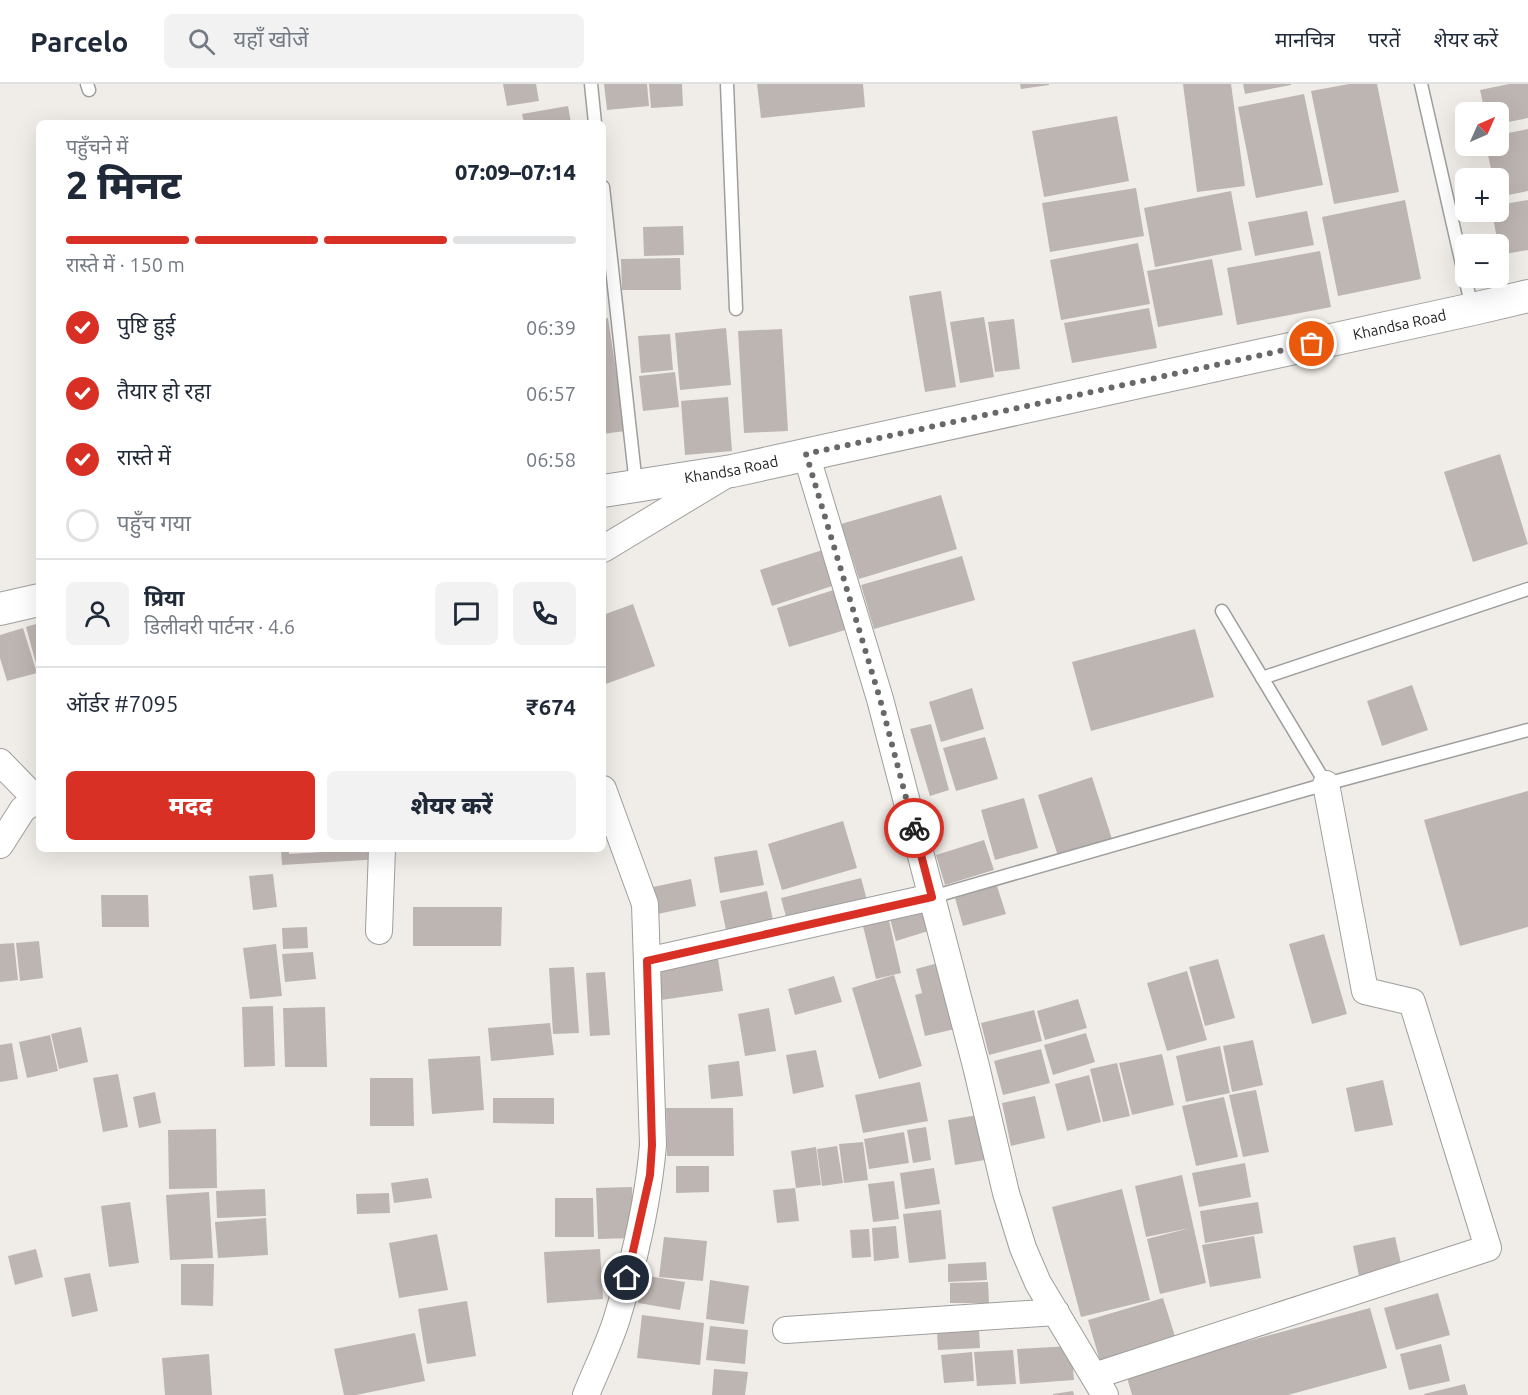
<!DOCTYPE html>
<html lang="hi">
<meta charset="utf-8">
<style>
:root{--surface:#fff;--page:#f2f2f3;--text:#1f2937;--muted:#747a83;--line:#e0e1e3;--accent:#d93025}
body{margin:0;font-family:Ubuntu,"Noto Sans Devanagari",sans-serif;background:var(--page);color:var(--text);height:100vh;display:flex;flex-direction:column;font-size:22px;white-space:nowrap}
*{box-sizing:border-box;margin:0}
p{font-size:20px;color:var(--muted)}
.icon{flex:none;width:33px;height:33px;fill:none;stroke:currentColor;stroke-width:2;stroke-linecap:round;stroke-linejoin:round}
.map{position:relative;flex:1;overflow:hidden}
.side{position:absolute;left:36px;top:36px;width:570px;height:732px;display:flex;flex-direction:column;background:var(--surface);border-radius:9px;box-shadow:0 6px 24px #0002}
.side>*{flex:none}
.needle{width:39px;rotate:45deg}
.buttons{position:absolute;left:1455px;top:18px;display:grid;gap:12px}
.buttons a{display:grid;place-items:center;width:54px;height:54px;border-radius:9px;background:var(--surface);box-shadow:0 6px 24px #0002;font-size:30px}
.pin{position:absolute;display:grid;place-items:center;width:51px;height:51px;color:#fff;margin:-26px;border:3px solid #fff;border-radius:50%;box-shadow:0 2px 6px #0007}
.courier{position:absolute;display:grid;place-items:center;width:60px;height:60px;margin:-30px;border:4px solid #d93025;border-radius:50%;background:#fff;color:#222;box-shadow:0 2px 8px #0007}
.overview em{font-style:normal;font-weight:800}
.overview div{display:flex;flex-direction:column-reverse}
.overview{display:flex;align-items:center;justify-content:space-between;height:102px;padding:0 30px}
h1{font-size:39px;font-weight:800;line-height:45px}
.bar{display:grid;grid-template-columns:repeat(4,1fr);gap:9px 6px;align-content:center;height:72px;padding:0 30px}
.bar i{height:8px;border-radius:4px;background:var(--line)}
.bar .current{background:var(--accent)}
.bar p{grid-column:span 4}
.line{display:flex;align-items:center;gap:15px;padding:0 30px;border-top:2px solid var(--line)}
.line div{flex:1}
.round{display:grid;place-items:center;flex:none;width:63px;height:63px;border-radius:9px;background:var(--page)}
ol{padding:0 30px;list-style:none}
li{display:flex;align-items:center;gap:18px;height:66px}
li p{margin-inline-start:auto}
li .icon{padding:6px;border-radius:50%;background:var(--accent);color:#fff;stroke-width:4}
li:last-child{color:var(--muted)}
li i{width:33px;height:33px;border:3px solid var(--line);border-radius:50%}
.button{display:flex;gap:12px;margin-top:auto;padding:12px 30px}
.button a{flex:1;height:69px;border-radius:9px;background:var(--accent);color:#fff;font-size:24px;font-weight:800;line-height:69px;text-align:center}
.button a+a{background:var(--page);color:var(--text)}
header{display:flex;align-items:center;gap:36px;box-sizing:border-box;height:84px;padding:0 30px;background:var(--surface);border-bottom:2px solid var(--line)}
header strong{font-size:28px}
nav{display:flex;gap:33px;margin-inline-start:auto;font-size:21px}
.search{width:420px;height:54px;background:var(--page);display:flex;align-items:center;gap:15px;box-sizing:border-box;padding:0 21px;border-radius:9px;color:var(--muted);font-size:22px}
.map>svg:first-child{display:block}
.building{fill:#bdb5b1}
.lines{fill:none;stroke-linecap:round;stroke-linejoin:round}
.service-casing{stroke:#9e9e9e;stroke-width:15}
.minor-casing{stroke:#9e9e9e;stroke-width:28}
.tertiary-casing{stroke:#9e9e9e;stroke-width:34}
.service{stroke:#fff;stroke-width:12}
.minor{stroke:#fff;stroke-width:26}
.tertiary{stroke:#fff;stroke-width:32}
.done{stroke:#696867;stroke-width:6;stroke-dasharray:0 10.8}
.route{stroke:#d93025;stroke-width:8}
.labels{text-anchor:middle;stroke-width:4.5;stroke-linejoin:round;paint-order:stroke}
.street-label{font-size:15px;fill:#212121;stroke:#fff}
</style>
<header>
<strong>Parcelo</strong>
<div class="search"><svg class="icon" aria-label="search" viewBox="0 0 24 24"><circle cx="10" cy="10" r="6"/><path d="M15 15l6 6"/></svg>यहाँ खोजें</div>
<nav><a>मानचित्र</a><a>परतें</a><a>शेयर करें</a></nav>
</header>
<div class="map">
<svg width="1528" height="1311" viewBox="0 0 1528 1311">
<rect width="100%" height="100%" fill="#f0ede8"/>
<path class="building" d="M503,0H536L539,17L507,22Z
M604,0H647L649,22L607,26Z
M649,0H682L683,22L651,24Z
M757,0H863L865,23L761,34Z
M1020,0H1049V1L1021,5Z
M1183,0H1231L1245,102L1197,108Z
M1243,0H1291V1L1245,10Z
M1349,0H1377L1399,108L1334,120L1311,7Z
M1509,0H1528V34L1498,40V28H1485L1480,6Z
M1304,10L1323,101L1256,114L1238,23Z
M568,22L571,39H524L522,30Z
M1117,32L1129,97L1044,113L1032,47Z
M1528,45V107L1498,113V94H1493L1486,62H1498V51Z
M1136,104L1144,152L1050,168L1042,119Z
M1231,107L1242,166L1155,183L1144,124Z
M1405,116L1421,195L1338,212L1322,133Z
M1528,116V166L1500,171L1492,128H1498V121Z
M1307,127L1314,161L1255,172L1248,138Z
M683,142L684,171L644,172L643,143Z
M1138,159L1150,220L1061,236L1050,176Z
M1320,167L1331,223L1237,241L1227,184Z
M680,174L681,206H622L621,175Z
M1212,175L1223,231L1158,243L1147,187Z
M941,207L956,303L925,308L909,212Z
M1149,224L1157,264L1072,279L1064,239Z
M984,233L994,293L960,299L950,238Z
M608,234L625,347L603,350V235Z
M1014,235L1020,285L995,288L988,238Z
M726,244L731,301L680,306L675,249Z
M782,245L788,347L744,349L738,247Z
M670,250L673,286L641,289L638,252Z
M675,288L679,323L643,327L639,292Z
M728,313L732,367L685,371L681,317Z
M1500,370L1528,460L1473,478L1444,388Z
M941,411L957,465L859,495L841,440Z
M829,464L841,499L772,522L760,486Z
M962,472L975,516L874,545L861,501Z
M843,503L855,543L789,563L777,524Z
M633,520L655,582L603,601V531Z
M39,539V587H38L26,543Z
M23,544L37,589L7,597L0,574V551Z
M1195,545L1214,613L1091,647L1072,578Z
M1412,601L1428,646L1382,662L1367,617Z
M972,604L984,645L941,658L929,618Z
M931,640L949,706L930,712L910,645Z
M985,653L998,695L956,707L943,664Z
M1092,693L1112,755L1058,772L1038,711Z
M1528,707V843L1460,862L1424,736Z
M1024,714L1038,764L995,776L981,726Z
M843,737L857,784L782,806L768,760Z
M984,756L994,786L945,801L936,771Z
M281,765H289V770L374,765L382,775L282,781Z
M757,766L764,801L720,809L714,773Z
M273,790L277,823L253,826L249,792Z
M861,794L868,820L788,840L781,814Z
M691,795L696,822L653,831L648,804Z
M997,802L1006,830L963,842L955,814Z
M767,807L774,841L727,851L720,817Z
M101,811H148L149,843H102Z
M930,819L938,844L896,857L889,831Z
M413,823H502L501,862H413Z
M887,828L901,889L876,895L861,834Z
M307,843L308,864L283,865L282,844Z
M1324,850L1347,930L1312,940L1289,860Z
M39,857L43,894L20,897L16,859Z
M14,859L18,896L0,898V860Z
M276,860L282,912L250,915L243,864Z
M313,868L316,895L285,898L282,870Z
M717,868L723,907L661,916L655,876Z
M1218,875L1235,934L1205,942L1189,883Z
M938,879L955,945L925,952L915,911L922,909L916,885Z
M574,883L579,949L553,950L549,884Z
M1187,887L1207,956L1167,967L1147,899Z
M605,888L610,951L590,952L586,889Z
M894,891L922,982L879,995L852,904Z
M834,892L842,918L795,931L788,905Z
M1078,915L1087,944L1045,956L1037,927Z
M273,922L275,982L244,983L242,923Z
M325,923L327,983H285L283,924Z
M769,924L776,967L745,972L738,930Z
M1034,926L1042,957L989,971L981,939Z
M550,939L554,971L491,977L488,944Z
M81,943L88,978L59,985L51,950Z
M1086,949L1095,978L1053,991L1044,961Z
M50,951L58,987L27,994L19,958Z
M1253,956L1263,1001L1232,1008L1223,962Z
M12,959L18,995L0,998V961Z
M1220,962L1230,1009L1186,1018L1176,972Z
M1041,965L1050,999L1003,1011L994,977Z
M816,966L824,1003L793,1010L786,971Z
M1162,970L1174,1021L1132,1031L1119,979Z
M480,972L484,1026L432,1030L428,975Z
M739,977L743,1012L711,1015L708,981Z
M1117,979L1130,1032L1103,1038L1090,985Z
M118,990L128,1043L103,1048L93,994Z
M1089,991L1101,1038L1067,1047L1055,1000Z
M370,994H413L414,1042H370Z
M1383,996L1393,1041L1355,1048L1346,1004Z
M920,998L928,1037L863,1049L855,1011Z
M1256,1006L1269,1068L1243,1073L1229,1011Z
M155,1008L161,1039L139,1044L133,1013Z
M1035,1012L1045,1054L1011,1062L1002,1019Z
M1224,1013L1238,1073L1196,1082L1182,1022Z
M493,1014H554V1040L493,1039Z
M666,1024H733L734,1072H667Z
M978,1031L985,1076L955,1081L948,1036Z
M926,1043L931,1076L913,1079L907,1046Z
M216,1045L217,1104L169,1105L168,1046Z
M904,1048L909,1079L869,1085L864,1055Z
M863,1058L868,1096L844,1099L839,1060Z
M837,1062L843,1099L822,1102L817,1065Z
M816,1063L821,1101L796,1104L791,1067Z
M1245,1079L1251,1113L1199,1123L1192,1089Z
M676,1082H709V1108L676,1109Z
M934,1084L940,1120L905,1125L900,1089Z
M1182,1091L1206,1199L1160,1210L1147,1155L1190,1144L1146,1153L1135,1102Z
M428,1094L432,1114L394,1119L391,1099Z
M894,1097L899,1135L873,1138L868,1100Z
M632,1103L634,1154L598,1155L596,1104Z
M795,1104L799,1137L777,1139L773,1106Z
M265,1105L266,1132L217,1134L216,1107Z
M1122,1105L1150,1216L1081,1233L1052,1123Z
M209,1108L213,1174L170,1176L166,1111Z
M389,1109L390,1129L357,1130L356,1110Z
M555,1114H593L594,1153H555Z
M130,1118L139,1179L109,1183L101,1122Z
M1258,1118L1263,1149L1205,1159L1200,1127Z
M941,1126L946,1175L909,1179L903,1130Z
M266,1134L268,1171L218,1174L215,1138Z
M896,1142L899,1174L874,1177L872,1144Z
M869,1145L871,1173L852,1174L850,1146Z
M437,1150L448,1206L399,1214L389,1159Z
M1254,1152L1261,1194L1210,1203L1202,1161Z
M664,1153L707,1157L703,1197L659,1193Z
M1395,1153L1403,1188L1360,1197L1353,1162Z
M36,1165L43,1193L15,1201L8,1172Z
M600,1165L603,1215L547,1219L544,1168Z
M986,1178L987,1196L948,1198V1180Z
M181,1180H214L213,1222L181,1221Z
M90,1189L98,1227L72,1233L64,1194Z
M642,1191L685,1198L680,1226L638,1219Z
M710,1196L749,1202L744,1240L706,1235Z
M988,1198L989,1219H950V1199Z
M1438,1209L1450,1251L1396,1266L1384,1224Z
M1163,1214L1178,1262L1102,1284L1088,1236Z
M467,1217L476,1272L427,1280L418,1225Z
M1370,1224L1387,1284L1288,1311H1132L1126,1290Z
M978,1227L980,1264L938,1266L936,1228Z
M642,1231L704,1239L700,1281L637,1274Z
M710,1242L748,1246L745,1280L706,1276Z
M415,1249L425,1297L356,1311H344L334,1265Z
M1441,1260L1450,1297L1409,1306L1400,1270Z
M1071,1262L1074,1296L1020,1300L1017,1265Z
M1013,1266L1016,1300L977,1302L974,1268Z
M972,1268L974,1297L944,1299L941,1271Z
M209,1270L212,1311H165L162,1274Z
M714,1285L748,1288L745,1311H712Z
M1465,1300L1468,1311H1424V1310Z
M1073,1307L1074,1311H1053V1310Z"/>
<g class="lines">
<defs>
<path id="service" d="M87,0L89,6
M591,0L595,39
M727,0L736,225
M1421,0L1472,224
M603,103L636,401
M1222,527L1326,700
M1262,594L1528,505
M932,813L1326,700L1528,646"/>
<path id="minor" d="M806,370L880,615L976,982L1006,1109L1023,1164L1038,1199L1105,1311
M603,465L724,392
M0,678L37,716
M0,761L23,725L39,715
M379,847L382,765
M647,877L932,813
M786,1246L1056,1228
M1094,1292L1488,1164L1412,918L1365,907L1326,700
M586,1311C596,1286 609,1260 617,1234C634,1178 648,1119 653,1061L645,820L603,705"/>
<g id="tertiary">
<path id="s1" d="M603,407L732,387L1473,225L1528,212"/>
<path d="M0,525L39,516"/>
</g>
</defs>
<use href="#service" class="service-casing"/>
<use href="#minor" class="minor-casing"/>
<use href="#tertiary" class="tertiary-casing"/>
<use href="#service" class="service"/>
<use href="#minor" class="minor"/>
<use href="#tertiary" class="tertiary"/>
</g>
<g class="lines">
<path class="done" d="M914,744L880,615L806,370L1312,260"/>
<path class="route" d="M627,1194L650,1091L652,1061L647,877L932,813L914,744"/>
</g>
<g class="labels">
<g class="street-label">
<text dy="5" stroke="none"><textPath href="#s1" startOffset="814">Khandsa Road</textPath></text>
<text dy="5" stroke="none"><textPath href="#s1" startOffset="130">Khandsa Road</textPath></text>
</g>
</g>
</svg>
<div class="buttons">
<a><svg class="needle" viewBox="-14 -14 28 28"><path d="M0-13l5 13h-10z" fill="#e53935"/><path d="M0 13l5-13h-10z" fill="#747a83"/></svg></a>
<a>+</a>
<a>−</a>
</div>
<div class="pin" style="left:1312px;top:260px;background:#ea580c"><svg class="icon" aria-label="bag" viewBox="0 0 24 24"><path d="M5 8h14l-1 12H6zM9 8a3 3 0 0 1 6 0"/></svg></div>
<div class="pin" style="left:627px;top:1194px;background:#1f2937"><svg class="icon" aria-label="home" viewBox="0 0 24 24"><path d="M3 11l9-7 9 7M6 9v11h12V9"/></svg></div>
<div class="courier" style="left:914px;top:744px"><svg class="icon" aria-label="bike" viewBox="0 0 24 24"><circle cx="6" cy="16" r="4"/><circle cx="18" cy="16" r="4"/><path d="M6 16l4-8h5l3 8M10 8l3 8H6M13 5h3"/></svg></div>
<section class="side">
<div class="overview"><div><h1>2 मिनट</h1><p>पहुँचने में</p></div><em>07:09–07:14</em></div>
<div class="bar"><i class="current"></i><i class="current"></i><i class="current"></i><i></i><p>रास्ते में · 150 m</p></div>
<ol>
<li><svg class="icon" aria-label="check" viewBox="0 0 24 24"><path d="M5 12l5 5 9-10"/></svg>पुष्टि हुई<p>06:39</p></li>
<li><svg class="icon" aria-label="check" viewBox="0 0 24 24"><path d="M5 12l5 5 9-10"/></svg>तैयार हो रहा<p>06:57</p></li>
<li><svg class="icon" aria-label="check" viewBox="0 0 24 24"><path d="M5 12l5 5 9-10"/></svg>रास्ते में<p>06:58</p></li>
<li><i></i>पहुँच गया</li>
</ol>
<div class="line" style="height:108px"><a class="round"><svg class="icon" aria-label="person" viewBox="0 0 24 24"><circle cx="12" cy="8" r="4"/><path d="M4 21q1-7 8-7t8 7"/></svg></a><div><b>प्रिया</b><p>डिलीवरी पार्टनर · 4.6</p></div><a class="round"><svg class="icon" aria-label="chat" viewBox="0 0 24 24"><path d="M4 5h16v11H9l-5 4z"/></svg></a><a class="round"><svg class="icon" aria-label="phone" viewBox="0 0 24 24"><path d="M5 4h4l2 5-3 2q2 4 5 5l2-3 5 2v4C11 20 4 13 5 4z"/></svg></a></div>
<div class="line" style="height:78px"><div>ऑर्डर #7095</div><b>₹674</b></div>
<div class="button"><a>मदद</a><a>शेयर करें</a></div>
</section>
</div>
